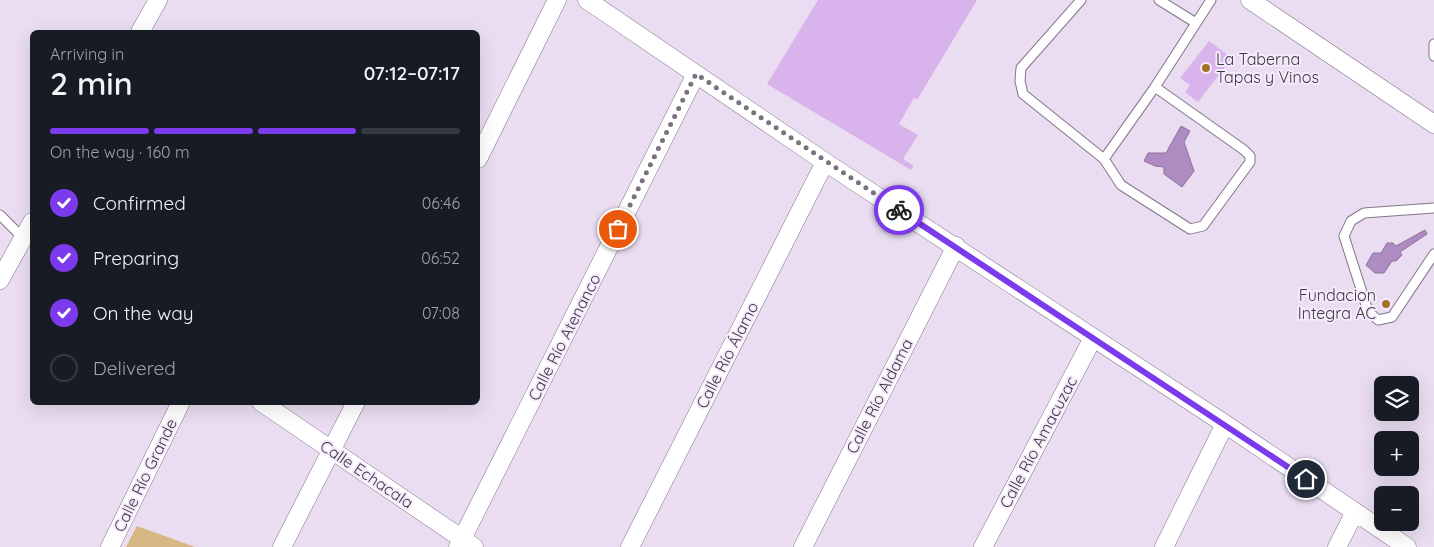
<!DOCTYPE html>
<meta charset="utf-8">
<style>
:root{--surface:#171b24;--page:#242831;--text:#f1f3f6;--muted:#9ea1a6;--line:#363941;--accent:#7c3aed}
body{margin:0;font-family:Quicksand,sans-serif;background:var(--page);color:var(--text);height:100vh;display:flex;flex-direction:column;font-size:19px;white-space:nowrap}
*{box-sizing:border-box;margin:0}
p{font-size:16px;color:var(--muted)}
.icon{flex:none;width:28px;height:28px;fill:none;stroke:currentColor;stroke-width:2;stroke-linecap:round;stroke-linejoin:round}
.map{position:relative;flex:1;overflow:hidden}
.sheet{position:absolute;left:30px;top:30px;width:450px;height:375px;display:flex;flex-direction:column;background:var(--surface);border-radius:8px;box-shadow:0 5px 20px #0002}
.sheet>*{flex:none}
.buttons{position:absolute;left:1374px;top:376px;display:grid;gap:10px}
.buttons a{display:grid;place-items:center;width:45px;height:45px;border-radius:8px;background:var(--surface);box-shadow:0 5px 20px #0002;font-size:25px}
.pin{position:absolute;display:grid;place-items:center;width:42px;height:42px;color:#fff;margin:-21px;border:2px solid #fff;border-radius:50%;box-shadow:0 1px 5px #0007}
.courier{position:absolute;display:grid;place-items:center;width:50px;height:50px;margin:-25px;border:4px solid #7c3aed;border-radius:50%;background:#fff;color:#222;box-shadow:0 1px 6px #0007}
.summary em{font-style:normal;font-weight:600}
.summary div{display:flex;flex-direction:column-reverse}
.summary{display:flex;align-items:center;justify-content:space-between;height:85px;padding:0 20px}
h1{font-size:32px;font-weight:600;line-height:38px}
.bar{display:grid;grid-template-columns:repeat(4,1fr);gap:8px 5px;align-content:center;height:60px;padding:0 20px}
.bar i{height:6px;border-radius:4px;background:var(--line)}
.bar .on{background:var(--accent)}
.bar p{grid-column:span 4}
ol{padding:0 20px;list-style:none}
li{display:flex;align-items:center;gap:15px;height:55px}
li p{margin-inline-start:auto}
li .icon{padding:5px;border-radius:50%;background:var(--accent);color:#fff;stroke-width:4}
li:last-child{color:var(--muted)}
li i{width:28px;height:28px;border:2px solid var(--line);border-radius:50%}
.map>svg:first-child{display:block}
.green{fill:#d7b783}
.water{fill:#ae8bc1;stroke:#8d729b}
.building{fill:#d8b3ec}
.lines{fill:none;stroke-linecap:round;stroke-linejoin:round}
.service-casing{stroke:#827689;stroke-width:11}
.minor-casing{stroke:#827689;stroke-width:19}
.service{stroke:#fff;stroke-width:9}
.minor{stroke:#fff;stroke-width:18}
.done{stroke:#7b7280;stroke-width:5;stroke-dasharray:0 9}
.route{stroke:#7c3aed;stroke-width:6}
.poi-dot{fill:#a07525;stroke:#f6ebfc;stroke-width:2}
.labels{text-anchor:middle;stroke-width:4;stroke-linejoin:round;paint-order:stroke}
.poi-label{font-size:16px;fill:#3f3942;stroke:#f6ebfc;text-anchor:start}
.street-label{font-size:16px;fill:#3f3942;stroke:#f6ebfc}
</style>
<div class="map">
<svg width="1434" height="547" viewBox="0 0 1434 547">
<rect width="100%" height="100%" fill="#eaddf2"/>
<path class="green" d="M137,526L195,547H126Z"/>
<path class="water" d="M1181,126L1190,131L1184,142L1194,171L1182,187L1164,174V167L1155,166L1144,161L1148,153H1166Z
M1425,230L1427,234L1400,252L1402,255L1396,261H1392L1384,273H1375L1366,265L1373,253H1381L1387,243H1393L1396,246Z"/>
<path class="building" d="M818,0H977L917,100L914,98L899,124L918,135L903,159L914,166L911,170L767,84Z
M1209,41L1232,58L1198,102L1185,92L1190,85L1180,78Z"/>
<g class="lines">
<defs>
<path id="service" d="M1081,0L1021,68L1020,81L1023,94L1104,159L1121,185L1190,229L1203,226L1250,162V156L1244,150L1155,87
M1159,0L1196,23
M1434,44V56
M1104,159L1155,87L1211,0
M1434,208L1364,213L1351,221L1344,236L1368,311L1378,320L1392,317L1434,254
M0,215L23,238"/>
<path id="minor" d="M587,0L825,162L1225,424L1407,547
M1250,0L1434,124
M140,32L158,0
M478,159L557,0
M0,280L32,222
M261,402L474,547
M110,547L181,402
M282,547L356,402
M458,547L696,74
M630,547L825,162
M803,547L956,246
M983,547L1093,338
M1164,547L1225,424
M1337,547L1355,512"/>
</defs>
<use href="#service" class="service-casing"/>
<use href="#minor" class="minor-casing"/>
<use href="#service" class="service"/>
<use href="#minor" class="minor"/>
</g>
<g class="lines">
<path class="done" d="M618,229L696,74L899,210"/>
<path class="route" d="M899,210L1306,479"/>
</g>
<g class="poi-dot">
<circle cx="1206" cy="68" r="5"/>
<circle cx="1386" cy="304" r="5"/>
</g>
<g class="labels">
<g class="poi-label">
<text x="1216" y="65">La Taberna<tspan x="1216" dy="18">Tapas y Vinos</tspan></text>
<text x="1376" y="301" text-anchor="end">Fundacion<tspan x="1376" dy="18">Integra AC</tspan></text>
</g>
<g class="street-label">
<text transform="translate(564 337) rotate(-63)" y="6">Calle Río Atenanco</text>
<text transform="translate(727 355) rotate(-63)" y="6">Calle Río Álamo</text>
<text transform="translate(879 396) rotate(-63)" y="6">Calle Río Aldama</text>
<text transform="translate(1038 442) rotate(-62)" y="6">Calle Río Amacuzac</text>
<text transform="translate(367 474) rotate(34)" y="6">Calle Echacala</text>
<text transform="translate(145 475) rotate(-64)" y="6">Calle Río Grande</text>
</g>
</g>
</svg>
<div class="buttons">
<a><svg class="icon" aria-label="layers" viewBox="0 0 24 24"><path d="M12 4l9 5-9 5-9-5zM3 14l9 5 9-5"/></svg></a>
<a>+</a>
<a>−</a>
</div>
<div class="pin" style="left:618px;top:229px;background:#ea580c"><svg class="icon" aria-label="bag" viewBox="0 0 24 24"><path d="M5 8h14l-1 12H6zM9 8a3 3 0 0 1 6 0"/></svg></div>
<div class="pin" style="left:1306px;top:479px;background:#1f2937"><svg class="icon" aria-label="home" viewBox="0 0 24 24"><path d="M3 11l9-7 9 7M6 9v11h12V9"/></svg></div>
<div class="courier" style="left:899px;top:210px"><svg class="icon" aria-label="bike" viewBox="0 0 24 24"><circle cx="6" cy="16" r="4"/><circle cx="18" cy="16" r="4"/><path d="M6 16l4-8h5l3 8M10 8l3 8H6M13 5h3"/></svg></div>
<section class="sheet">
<div class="summary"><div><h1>2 min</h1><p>Arriving in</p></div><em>07:12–07:17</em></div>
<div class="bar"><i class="on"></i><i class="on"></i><i class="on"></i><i></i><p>On the way · 160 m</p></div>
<ol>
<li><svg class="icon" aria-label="check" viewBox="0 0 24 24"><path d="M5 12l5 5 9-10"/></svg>Confirmed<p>06:46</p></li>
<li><svg class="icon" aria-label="check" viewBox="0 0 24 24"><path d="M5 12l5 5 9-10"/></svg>Preparing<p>06:52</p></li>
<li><svg class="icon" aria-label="check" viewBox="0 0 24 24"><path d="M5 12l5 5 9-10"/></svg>On the way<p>07:08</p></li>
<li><i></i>Delivered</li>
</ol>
</section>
</div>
